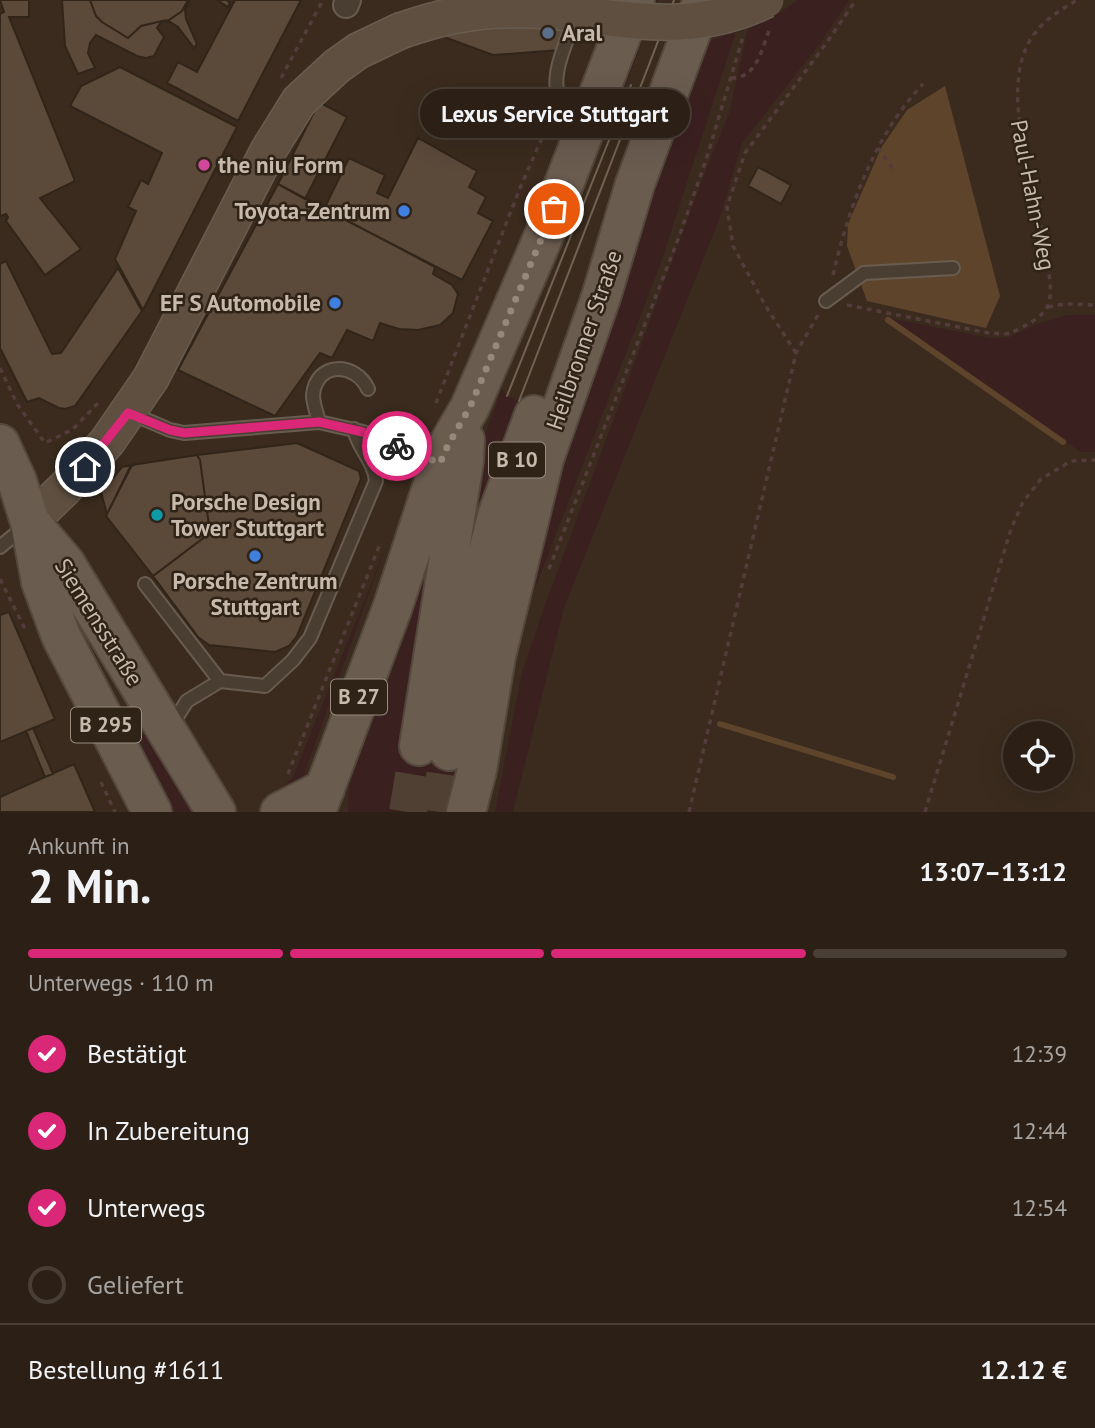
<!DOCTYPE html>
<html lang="de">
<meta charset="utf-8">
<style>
:root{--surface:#2c2016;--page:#382d23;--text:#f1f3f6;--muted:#a6a3a1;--line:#483e35;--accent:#db2777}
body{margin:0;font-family:"PT Sans",sans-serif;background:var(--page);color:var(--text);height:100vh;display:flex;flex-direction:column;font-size:26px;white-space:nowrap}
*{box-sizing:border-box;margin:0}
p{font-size:23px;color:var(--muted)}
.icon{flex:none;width:38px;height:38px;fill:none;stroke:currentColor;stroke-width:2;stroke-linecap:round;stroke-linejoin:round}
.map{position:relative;height:812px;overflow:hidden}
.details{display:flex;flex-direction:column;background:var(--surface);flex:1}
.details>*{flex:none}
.fabs{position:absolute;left:1003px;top:721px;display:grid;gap:14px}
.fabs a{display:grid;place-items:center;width:70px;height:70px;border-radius:50%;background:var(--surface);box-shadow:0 7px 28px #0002,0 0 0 2px var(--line);font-size:35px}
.pin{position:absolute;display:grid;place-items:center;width:60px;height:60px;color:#fff;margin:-30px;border:4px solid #fff;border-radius:50%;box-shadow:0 2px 7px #0007}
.courier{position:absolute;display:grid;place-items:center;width:70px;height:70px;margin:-35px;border:5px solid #db2777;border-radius:50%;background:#fff;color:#222;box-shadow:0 2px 9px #0007}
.bubble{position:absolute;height:49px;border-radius:24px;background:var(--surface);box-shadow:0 7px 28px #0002,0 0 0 2px var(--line);font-size:23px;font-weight:700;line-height:49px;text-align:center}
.summary em{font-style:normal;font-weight:700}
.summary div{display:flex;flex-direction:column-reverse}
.summary{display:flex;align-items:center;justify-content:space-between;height:119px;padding:0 28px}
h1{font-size:46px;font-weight:700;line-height:52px}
.bar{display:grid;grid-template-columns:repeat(4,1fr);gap:10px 7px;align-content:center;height:84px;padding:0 28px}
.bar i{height:9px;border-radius:5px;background:var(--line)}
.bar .current{background:var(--accent)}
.bar p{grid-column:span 4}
.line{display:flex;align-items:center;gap:18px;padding:0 28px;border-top:2px solid var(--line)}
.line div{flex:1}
ol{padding:0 28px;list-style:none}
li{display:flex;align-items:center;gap:21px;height:77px}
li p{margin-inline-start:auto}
li .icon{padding:7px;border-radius:50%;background:var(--accent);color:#fff;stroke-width:4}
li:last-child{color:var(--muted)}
li i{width:38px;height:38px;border:4px solid var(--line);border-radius:50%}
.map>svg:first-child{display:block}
.green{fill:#3b2020}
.water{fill:#5f442c}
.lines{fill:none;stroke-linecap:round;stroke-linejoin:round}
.stream{stroke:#5f442c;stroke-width:6}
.building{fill:#5b493a;stroke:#31251a;stroke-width:2}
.primary-tunnel{stroke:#4f4033;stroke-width:38;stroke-dasharray:38 19;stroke-linecap:butt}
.lane-casing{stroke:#685c50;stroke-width:16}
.street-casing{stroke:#685c50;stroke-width:28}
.secondary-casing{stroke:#685c50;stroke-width:38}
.primary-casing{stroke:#54473c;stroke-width:42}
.path{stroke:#553c3c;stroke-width:3.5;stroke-dasharray:5 5;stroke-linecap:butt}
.lane{stroke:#4a3e32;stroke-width:12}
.street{stroke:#4a3e32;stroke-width:24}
.secondary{stroke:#5e4f40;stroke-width:35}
.primary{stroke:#6b5c50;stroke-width:38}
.tram{stroke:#726253;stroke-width:2}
.secondary-bridge-casing{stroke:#685c50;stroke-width:38;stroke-linecap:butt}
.secondary-bridge{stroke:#5e4f40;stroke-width:35}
.done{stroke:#96887a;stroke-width:7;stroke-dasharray:0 12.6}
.route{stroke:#db2777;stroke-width:9}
.service-dot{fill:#5c6f8a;stroke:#2f2318;stroke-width:2.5}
.hotel-dot{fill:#d1479c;stroke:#2f2318;stroke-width:2.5}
.shop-dot{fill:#3f7fe0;stroke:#2f2318;stroke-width:2.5}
.culture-dot{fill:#0f9aa8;stroke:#2f2318;stroke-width:2.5}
.labels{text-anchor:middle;stroke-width:5;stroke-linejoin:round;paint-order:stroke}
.shield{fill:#2f2318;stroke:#998d80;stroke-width:2}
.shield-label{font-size:21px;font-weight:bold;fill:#c7baac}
.poi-label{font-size:23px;font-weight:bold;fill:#c7baac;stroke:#2f2318;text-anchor:start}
.street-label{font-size:23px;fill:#c7baac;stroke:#2f2318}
</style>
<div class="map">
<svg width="1095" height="812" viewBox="0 0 1095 812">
<rect width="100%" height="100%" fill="#3a2b1e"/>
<path class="green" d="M652,0H658L608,132L603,130Z
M798,0H849L819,45L742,143L720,217L564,608L513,812H495L522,672L545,605L703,177L729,114L748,28L781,12Z
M736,32L660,265L529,604L560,437L707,41Z
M1068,315H1095V452H1081L889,318L990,338L1010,337L1039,323Z
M502,389L507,396L525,401L502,471L461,565L480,449Z
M434,532L466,752L454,812H348L349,785L411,620Z
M385,549L302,780L275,795L293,777Z
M147,731L197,812H174L132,740Z"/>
<path class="water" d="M945,86L1000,296L986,328L867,301L847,246L848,224L881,148L907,110Z"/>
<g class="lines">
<path class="stream" d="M888,320L1063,442
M720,724L893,777"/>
</g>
<path class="building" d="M0,0H29V17H9L75,181L40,198L81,249L45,275L6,221L8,217L6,214L0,216V14L4,12Z
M62,0H188L182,11L169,20L162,21L157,28L164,37L154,56L146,58L137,56L96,35L90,43L88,53L95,68L78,74L65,46Z
M90,0H190L185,10L186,19L197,44L194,48L178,27L170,22L162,21L141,26L128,38L102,22L96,16Z
M217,0H227L230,3L228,7Z
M235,0H301L238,121L167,83L178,62L197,72Z
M460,0L574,1L560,50L493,55L444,37Z
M120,67L237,127L143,310L115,259L136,211L128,207L141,180L148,184L162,153L70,106L81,86Z
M319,102L347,117L305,199L278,184Z
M418,138L477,171L469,187L486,197L478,213L493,221L462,280L324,209L349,158L385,175L377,193L388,198Z
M758,167L791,185L781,204L748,186Z
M278,184L435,267L433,274L452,285L458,294L453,313L440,325L418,330L399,329L380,323L373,341L347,330L332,358L320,353L275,416L178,370Z
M6,261L52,354L61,353L118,268L142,311L75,406L65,409L59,408L39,398L27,402L0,348V264Z
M297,443L359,471L361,479L297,636L289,646L275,652L209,645L198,637L153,576L210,533L200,460L197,455Z
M197,455L200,460L210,533L153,576L106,516L132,465Z
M136,464L130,467L107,514L101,492L122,467Z
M9,612L55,719L0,742V615Z
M33,728L53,774L45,777L26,731Z
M74,764L95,812H0V797Z"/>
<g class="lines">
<path class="primary-tunnel" d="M408,812L419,746
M440,812L449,751"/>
<defs>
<path id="lane" d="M576,16C567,42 543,85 566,110C570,115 579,118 585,121
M826,301L864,273L953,268
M130,413L170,430L184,433L319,422L363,432L437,462
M319,422C317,413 313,404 313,395C316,361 356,362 368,389
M0,547L24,527
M145,584L220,681L265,686L293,660L310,638L376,481C374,460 358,449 354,429
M171,726L187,701L220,681"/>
<path id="street" d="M346,5L348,0"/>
<path id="secondary" d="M30,522L65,488L107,442L151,378L268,151L299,101L337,66L358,51L400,31"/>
<path id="primary" d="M0,444L17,481L30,522L41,582L61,636L152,812
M31,523L65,563L216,812
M419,746L464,461L465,440
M449,751L471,621L497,516L534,415
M280,812L325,789
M316,812L393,606L440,463L448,445L470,407L545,233L635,0
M466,812L477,770L496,656L544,459L601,297L635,184L703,0"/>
</defs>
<use href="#lane" class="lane-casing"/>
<use href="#street" class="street-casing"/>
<use href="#secondary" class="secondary-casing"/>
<use href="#primary" class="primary-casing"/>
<path class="path" d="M281,78L323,0
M731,78C757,79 762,48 770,28
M878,148L895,172
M833,275C849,207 874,136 923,84
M847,305L989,333C996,333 1004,335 1010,333C1022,328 1044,317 1048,305C1053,292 1049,275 1047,262C1040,198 998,99 1029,42C1040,22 1059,11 1077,0
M1048,307L1065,304L1095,305
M796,353L765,305L733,246L727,207L745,153L825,45L856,0
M0,368L17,404L45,443L73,429L98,403
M436,403L520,188L552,115
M549,569L679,237L706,160L743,37
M0,579L26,631
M288,774L380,544
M101,782L115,812
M689,812L796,353L818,315
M925,812L1011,529L1023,502L1041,479L1071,461L1095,460"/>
<use href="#lane" class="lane"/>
<use href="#street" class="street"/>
<use href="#secondary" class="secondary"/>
<use href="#primary" class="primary"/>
<path class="tram" d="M507,396L631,85
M519,401L674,0"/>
<defs>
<path id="secondary-bridge" d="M400,31C435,19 469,10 506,10C599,7 673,45 766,0"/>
</defs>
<use href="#secondary-bridge" class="secondary-bridge-casing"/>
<use href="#secondary-bridge" class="secondary-bridge"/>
</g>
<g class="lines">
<path class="done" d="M397,446L440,463L448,445L470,407L554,209"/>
<path class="route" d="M85,467L128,413L170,430L184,433L319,422L363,432L397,446"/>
</g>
<circle class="service-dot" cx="548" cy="33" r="7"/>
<circle class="hotel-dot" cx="204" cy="165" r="7"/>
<g class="shop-dot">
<circle cx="404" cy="211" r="7"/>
<circle cx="335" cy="303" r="7"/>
<circle cx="255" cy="556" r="7"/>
</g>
<circle class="culture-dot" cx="157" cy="515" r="7"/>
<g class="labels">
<g class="shield">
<rect x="489" y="442.5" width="56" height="35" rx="5"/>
<rect x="331" y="679.5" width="56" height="35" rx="5"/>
<rect x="71" y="707.5" width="70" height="35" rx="5"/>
</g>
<g class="shield-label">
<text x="517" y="467">B 10</text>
<text x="359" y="704">B 27</text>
<text x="106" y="732">B 295</text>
</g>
<g class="poi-label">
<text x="562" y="41">Aral</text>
<text x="218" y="173">the niu Form</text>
<text x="390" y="219" text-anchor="end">Toyota-Zentrum</text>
<text x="321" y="311" text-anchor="end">EF S Automobile</text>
<text x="171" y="510">Porsche Design<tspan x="171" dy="26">Tower Stuttgart</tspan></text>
<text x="255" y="589" text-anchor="middle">Porsche Zentrum<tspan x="255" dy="26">Stuttgart</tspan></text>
</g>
<g class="street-label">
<text transform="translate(1033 195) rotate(79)" y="8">Paul-Hahn-Weg</text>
<text transform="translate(584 340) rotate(-71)" y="8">Heilbronner Straße</text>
<text transform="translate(99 622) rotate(58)" y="8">Siemensstraße</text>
</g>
</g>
</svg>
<div class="fabs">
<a><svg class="icon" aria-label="locate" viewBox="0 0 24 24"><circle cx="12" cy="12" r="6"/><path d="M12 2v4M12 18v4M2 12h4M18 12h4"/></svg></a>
</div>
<div class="pin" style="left:554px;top:209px;background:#ea580c"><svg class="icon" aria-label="bag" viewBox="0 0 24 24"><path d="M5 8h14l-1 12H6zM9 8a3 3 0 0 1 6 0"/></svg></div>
<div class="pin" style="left:85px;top:467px;background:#1f2937"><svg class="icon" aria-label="home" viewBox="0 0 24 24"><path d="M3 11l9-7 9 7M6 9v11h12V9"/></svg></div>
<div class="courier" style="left:397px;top:446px"><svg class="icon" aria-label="bike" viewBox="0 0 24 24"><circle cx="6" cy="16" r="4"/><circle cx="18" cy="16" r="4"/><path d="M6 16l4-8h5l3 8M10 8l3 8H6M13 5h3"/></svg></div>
<div class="bubble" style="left:420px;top:89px;width:270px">Lexus Service Stuttgart</div>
</div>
<section class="details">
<div class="summary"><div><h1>2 Min.</h1><p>Ankunft in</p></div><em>13:07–13:12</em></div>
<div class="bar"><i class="current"></i><i class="current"></i><i class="current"></i><i></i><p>Unterwegs · 110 m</p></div>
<ol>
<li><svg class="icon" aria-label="check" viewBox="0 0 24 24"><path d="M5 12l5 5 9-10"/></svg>Bestätigt<p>12:39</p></li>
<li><svg class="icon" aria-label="check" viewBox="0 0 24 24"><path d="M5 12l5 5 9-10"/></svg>In Zubereitung<p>12:44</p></li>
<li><svg class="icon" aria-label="check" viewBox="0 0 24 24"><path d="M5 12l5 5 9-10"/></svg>Unterwegs<p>12:54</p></li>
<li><i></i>Geliefert</li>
</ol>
<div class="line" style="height:91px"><div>Bestellung #1611</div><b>12.12 €</b></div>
</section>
